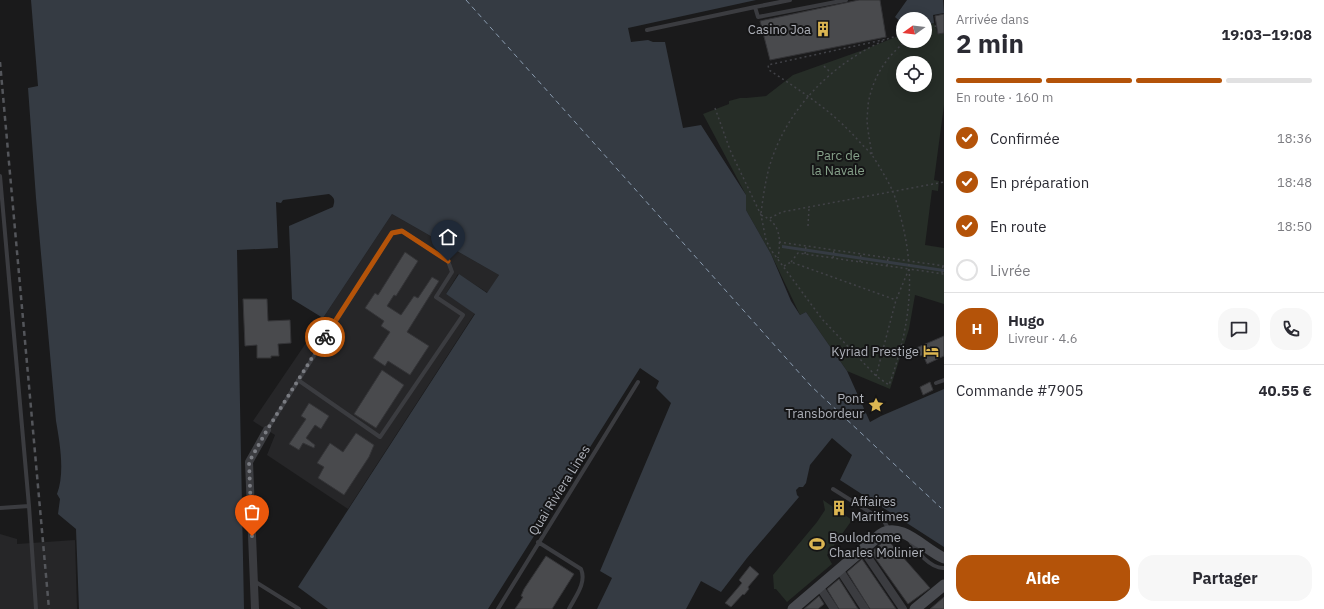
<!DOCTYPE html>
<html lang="fr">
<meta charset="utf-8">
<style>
:root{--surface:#fff;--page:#f7f7f7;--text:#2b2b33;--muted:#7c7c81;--line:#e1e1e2;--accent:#b45309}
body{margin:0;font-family:"IBM Plex Sans",sans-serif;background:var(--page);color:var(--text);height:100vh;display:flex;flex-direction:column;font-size:15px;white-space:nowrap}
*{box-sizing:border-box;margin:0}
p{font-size:13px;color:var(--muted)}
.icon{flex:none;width:22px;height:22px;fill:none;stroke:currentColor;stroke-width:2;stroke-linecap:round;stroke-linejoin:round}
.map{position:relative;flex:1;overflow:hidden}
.details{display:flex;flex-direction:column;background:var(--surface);width:380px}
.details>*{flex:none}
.needle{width:26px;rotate:255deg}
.fabs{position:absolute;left:896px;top:12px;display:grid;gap:8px}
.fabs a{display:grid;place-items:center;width:36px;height:36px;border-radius:50%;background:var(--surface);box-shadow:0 2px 10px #0003;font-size:20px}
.pin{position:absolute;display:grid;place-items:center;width:34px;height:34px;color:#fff;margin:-41px -17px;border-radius:50% 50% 50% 0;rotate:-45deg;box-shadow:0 0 4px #0007}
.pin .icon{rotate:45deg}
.courier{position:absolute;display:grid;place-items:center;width:40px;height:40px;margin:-20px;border:3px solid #b45309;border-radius:50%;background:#fff;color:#222;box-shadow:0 1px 5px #0007}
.summary em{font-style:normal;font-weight:700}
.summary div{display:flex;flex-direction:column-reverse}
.summary{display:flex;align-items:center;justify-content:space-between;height:68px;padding:0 12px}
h1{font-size:26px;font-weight:700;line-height:30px}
.bar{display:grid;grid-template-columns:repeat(4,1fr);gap:6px 4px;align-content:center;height:48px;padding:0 12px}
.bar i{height:5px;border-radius:3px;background:var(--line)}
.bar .active{background:var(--accent)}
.bar p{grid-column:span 4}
.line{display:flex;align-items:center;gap:10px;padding:0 12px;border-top:1px solid var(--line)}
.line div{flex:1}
.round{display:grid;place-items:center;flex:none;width:42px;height:42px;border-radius:16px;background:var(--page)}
ol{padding:0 12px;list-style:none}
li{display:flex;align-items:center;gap:12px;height:44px}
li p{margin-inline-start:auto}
li .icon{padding:4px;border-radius:50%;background:var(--accent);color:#fff;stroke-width:4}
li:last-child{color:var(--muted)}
li i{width:22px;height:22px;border:2px solid var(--line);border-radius:50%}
.button{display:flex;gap:8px;margin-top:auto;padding:8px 12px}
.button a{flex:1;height:46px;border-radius:16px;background:var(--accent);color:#fff;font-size:16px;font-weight:700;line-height:46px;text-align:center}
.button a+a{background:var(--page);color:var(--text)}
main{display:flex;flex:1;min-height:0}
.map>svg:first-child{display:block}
.built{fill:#262628}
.green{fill:#262d27;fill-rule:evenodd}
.water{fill:#353b43}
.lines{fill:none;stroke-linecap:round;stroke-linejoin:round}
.ferry{stroke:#8a9baf;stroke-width:1;stroke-dasharray:5 4;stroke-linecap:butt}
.building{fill:#494a4d;stroke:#343437}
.path{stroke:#414247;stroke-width:1.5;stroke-dasharray:2 3;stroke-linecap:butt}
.service{stroke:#3b3c40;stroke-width:4}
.minor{stroke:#3b3c40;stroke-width:8}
.secondary{stroke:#494b50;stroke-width:11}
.rail{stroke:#54565b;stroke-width:2.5;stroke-dasharray:5 4;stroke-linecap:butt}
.done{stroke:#7a7c82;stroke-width:4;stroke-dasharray:0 7.2}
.route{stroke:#b45309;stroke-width:5}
.labels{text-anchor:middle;stroke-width:4;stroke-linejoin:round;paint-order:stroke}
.poi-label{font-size:13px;fill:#aeb1b9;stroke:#151516;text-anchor:end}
.park-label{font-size:13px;fill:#87a28b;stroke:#151516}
.street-label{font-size:13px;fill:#aeb1b9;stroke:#151516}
</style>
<main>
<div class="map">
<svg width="944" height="609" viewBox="0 0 944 609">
<rect width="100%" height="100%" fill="#1a1a1b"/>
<path class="built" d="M392,214L499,275L488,293L458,274L446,294L475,313L348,509L267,455L275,435L253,421L323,318Z
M0,534L17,539V544L75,540L77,609H0Z"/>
<path class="green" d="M934,23L938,34L944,33V105L934,180L939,181L938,191L932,190L925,245L944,248V304L915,295L909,329L890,389L847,371L806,312L800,315L771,254L746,210V195L703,114L729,104V101L740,98H746L766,96L793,75L866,49L903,34V41H925V25ZM903,63H925V85H903Z
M823,500L852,520L827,555L832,564L787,602L776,589H774L773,575L817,522L825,510Z"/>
<path class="water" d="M31,0H756L628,28L631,42L648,40L653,42H665L683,128L701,125L746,195V210L771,254L791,301L800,315L806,312L847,371L870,422L881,416L944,389V547L840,480L852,455L832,438L810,465L806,483L803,487H799L796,490L797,495L799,497L747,558L721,592L701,581L686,609H597L612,578L600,571L671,403L656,388L659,381L640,368L488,609H328L298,587L475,314L446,294L459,274L487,293L499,275L392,214L323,318L292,299L289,226L333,207C335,200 335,198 329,194L283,200L281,203L276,202L278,248L237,250L244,609H79L76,529L58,514L60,499L57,494C65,473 60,444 56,421L36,198L28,88L38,86Z
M907,0H943L944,13L933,15L934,23L925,25V19H903V24L895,17Z
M782,245L944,269V272L782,248Z"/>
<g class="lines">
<path class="ferry" d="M466,0L811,386L941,508"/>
</g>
<path class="building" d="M859,0H880L886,37L770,60L760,21Z
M944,14V33L938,34L935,16Z
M405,252L418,261L396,296L394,295L387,306L401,315L414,296L418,298L432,277L439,281L407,332L429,346L410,375L388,361L385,366L373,358L390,332L381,326L384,321L365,308L375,293L378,295Z
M243,299H267L268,321L290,320L291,343L278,344L279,356H271V358H257V345L245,346Z
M944,336V356L927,364L923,355L920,356L916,348Z
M382,370L404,385L376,428L354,414Z
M930,382L933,390L923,395L920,387Z
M309,403L329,416L321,429L315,425L306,438L315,445L314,448L303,443L299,450L289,444L306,419L301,416Z
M356,433L374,445L369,457L344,495L318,478L324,467L317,463L330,443L343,452Z
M887,539L930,588L908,604L871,552Z
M546,556L574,574L552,609H515L523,597L521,596L524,589Z
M862,559L896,609H870L847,572Z
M750,566L759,574L748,587L749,589L744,595L743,594L731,607L725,603L742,583L739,580Z
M839,579L858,609H839L827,589Z
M819,596L824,604L818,609H804Z
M944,597V609H930Z"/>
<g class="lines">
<path class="path" d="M925,29L936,26
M887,39L903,34
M824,66L831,73
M715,108L730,150L761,215L766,240L771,250L822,319L876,376L889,385C910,328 917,275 900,215C898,208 896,199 893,192C889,182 878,164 872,155C868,150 862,145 857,139C832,111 801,91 769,70L768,65L887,39
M872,154C870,143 868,132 867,121C867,116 868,110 868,105C872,79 885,58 906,41
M761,213C763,198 765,183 769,168C785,111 830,65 883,41
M761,215C781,223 781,239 778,258
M770,218L782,212L944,182
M808,226L809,208
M779,242L944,266
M805,254L806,246
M833,258L834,250
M791,262L798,253L909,269
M860,262L861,254
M784,266L791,262L896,300
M887,266L888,258
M942,273L943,265
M882,355L901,346
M876,376L896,300L909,269L944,274
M941,508L944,509"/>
<path class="service" d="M755,7L790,0
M647,30L755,7L758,17L846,0
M0,176L29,506L36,609
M936,383L944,380
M267,430L392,233L402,231L448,261L452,272L436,297L463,315L380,437L298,380
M833,489L884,521L889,530
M0,508L29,506
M910,541C916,551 931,569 944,568
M538,542L581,569C587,583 575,597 569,609
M254,581L299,609
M498,609L638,382"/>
<path class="minor" d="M863,550L903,609
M839,569L865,609
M819,586L834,609
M255,609L249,462L267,430"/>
<path class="secondary" d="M793,609L881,534C901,521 925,550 944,558
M915,609L944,585"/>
<path class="rail" d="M0,62L49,609"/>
</g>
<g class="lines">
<path class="done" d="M252,536L249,462L267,430L325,337"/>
<path class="route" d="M325,337L392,233L402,231L448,261"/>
</g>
<defs>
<symbol id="building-bare" viewBox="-9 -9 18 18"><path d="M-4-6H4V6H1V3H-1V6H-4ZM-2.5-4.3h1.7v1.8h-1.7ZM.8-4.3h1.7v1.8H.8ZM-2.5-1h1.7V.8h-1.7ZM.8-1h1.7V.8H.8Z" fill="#dcb652" stroke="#151516" stroke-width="2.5" paint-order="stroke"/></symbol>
<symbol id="hotel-bare" viewBox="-9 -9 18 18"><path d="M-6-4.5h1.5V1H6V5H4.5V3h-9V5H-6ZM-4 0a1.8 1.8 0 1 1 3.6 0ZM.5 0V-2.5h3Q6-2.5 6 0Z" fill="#dcb652" stroke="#151516" stroke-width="2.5" paint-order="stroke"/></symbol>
<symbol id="sight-bare" viewBox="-9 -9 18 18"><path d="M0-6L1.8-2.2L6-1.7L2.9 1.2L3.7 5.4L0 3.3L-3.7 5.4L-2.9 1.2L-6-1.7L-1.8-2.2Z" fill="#dcb652" stroke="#151516" stroke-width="2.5" paint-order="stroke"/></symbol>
<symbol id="stadium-bare" viewBox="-9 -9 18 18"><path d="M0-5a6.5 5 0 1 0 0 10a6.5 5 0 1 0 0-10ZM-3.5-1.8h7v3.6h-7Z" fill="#dcb652" stroke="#151516" stroke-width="2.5" paint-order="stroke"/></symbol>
</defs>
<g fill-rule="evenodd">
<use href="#building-bare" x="812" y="18" width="22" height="22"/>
<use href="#hotel-bare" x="920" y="340" width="22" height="22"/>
<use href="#sight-bare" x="865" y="394" width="22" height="22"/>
<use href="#building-bare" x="828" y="497" width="22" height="22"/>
<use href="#stadium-bare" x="806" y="533" width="22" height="22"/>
</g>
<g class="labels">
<g class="poi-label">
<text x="811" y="34">Casino Joa</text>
<text x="919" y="356">Kyriad Prestige</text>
<text x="864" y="403">Pont<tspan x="864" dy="15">Transbordeur</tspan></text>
<text x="851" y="506" text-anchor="start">Affaires<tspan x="851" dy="15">Maritimes</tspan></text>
<text x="829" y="542" text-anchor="start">Boulodrome<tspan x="829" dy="15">Charles Molinier</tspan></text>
</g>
<g class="park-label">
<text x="838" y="160">Parc de<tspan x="838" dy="15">la Navale</tspan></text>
</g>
<g class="street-label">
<text transform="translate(559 490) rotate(-58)" y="5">Quai Riviera Lines</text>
</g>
</g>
</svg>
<div class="fabs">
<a><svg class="needle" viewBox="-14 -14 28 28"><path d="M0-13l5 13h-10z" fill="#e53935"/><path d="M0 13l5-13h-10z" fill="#7c7c81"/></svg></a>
<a><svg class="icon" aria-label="locate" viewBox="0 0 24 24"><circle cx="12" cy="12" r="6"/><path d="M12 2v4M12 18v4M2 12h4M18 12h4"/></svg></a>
</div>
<div class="pin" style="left:252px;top:536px;background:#ea580c"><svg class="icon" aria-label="bag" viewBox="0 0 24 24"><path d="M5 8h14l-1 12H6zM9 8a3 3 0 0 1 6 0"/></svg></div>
<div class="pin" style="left:448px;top:261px;background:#1f2937"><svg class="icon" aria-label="home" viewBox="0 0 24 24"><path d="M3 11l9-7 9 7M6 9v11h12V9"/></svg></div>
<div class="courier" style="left:325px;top:337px"><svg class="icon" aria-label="bike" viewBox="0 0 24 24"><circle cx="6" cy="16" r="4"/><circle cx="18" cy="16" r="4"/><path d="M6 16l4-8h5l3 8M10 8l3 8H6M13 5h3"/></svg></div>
</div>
<section class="details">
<div class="summary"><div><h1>2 min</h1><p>Arrivée dans</p></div><em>19:03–19:08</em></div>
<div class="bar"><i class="active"></i><i class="active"></i><i class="active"></i><i></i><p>En route · 160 m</p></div>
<ol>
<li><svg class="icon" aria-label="check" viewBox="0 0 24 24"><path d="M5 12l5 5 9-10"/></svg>Confirmée<p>18:36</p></li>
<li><svg class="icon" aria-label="check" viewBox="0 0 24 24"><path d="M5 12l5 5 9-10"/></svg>En préparation<p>18:48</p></li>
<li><svg class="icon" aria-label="check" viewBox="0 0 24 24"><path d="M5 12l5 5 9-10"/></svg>En route<p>18:50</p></li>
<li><i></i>Livrée</li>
</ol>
<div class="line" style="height:72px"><b class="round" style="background:var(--accent);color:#fff">H</b><div><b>Hugo</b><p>Livreur · 4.6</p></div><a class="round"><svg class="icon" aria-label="chat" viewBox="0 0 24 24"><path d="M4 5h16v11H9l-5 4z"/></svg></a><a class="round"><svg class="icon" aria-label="phone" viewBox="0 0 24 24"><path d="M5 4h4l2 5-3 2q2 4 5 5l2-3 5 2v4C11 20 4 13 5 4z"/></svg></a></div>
<div class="line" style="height:52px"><div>Commande #7905</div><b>40.55 €</b></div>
<div class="button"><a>Aide</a><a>Partager</a></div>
</section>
</main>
